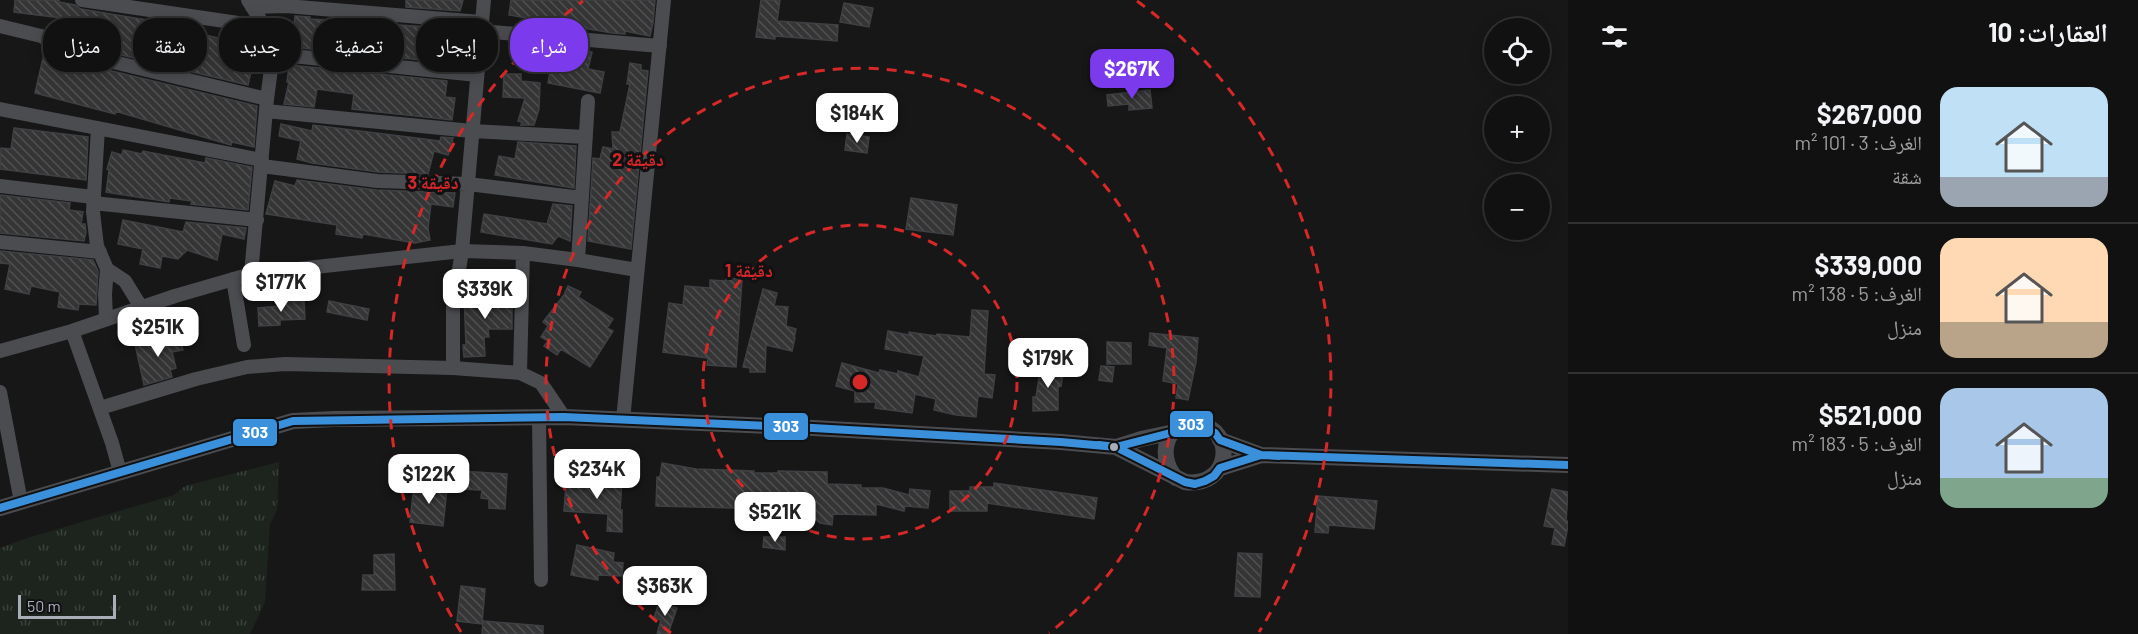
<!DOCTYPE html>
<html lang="ar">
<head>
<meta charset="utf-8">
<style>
	:root { --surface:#111; --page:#1e1f1f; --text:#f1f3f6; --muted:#9c9d9f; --line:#303131; --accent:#7c3aed }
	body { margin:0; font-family:Barlow,"Noto Naskh Arabic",sans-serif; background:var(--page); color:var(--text); direction:rtl; height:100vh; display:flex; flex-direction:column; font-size:22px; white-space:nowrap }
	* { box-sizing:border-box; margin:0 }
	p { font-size:20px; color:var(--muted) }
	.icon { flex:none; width:33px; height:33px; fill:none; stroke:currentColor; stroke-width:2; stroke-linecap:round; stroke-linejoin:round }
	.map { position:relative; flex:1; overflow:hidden; direction:ltr }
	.side { display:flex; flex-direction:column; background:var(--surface); width:570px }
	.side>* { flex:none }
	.banner { position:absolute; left:18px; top:18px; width:570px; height:54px; direction:rtl; display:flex; gap:12px }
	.controls { position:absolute; left:1484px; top:18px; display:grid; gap:12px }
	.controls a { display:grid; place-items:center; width:66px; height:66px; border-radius:50%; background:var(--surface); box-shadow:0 3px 15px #0003,0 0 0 2px var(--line); font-size:30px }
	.scale { position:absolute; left:18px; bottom:15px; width:98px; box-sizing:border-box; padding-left:6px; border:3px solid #a8adb8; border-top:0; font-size:16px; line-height:21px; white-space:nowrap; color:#a8adb8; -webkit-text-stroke:4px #111113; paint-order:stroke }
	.price { position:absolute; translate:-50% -51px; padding:0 14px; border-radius:12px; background:#fff; color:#222; font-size:20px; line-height:39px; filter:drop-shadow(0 2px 3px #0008) }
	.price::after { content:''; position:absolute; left:50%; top:36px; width:18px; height:14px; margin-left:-9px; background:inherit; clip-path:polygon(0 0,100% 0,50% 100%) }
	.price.selected { background:var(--accent); color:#fff }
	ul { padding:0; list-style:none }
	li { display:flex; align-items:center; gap:18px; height:150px; padding:0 30px }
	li+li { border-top:2px solid var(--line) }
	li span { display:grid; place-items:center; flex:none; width:168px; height:120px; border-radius:18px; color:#555 }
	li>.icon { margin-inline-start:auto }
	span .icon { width:72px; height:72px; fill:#fffc; stroke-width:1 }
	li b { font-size:26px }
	h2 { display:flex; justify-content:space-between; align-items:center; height:72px; padding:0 30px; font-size:26px }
	.tag { padding:0 21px; border-radius:24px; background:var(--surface); box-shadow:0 3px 15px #0003,0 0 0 2px var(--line); font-size:21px; line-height:54px }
	.tag.selected { background:var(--accent); color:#fff }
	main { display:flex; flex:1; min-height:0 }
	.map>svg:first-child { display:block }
	.grass { fill:url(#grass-tufts) }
	.building { fill:url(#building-back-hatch); stroke:#3f4043; stroke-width:1.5 }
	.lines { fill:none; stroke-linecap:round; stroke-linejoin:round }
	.minor { stroke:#4b4c50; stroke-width:14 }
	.tertiary { stroke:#4b4c50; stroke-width:16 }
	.bus-1-casing { stroke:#111113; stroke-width:12 }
	.bus-1 { stroke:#3a90db; stroke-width:8 }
	.ring { fill:none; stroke:#d62828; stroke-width:3; stroke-dasharray:10 8 }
	.bus-dot { fill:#a8adb8; stroke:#111113; stroke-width:2 }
	.centre { fill:#d62828; stroke:#111113; stroke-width:3 }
	.ring-label { font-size:18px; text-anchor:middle; font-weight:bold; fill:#d62828; stroke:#111113; stroke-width:6; stroke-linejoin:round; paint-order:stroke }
	.line-badge { stroke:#111113; stroke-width:2 }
	.badge-label { font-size:16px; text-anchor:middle; font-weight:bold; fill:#fff }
</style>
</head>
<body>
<main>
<section class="side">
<h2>العقارات: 10<svg class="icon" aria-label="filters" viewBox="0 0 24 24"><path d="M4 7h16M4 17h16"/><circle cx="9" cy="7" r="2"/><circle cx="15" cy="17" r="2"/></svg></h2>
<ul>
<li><span style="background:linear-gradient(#bfe0f5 75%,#9aa5b1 0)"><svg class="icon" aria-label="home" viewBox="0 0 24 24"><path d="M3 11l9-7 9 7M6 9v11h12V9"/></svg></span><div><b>$267,000</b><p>الغرف: 3 · 101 m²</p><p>شقة</p></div></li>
<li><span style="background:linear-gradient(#ffd9b3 70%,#b9a48a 0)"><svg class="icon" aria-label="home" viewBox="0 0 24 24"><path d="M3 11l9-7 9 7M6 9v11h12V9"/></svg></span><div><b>$339,000</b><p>الغرف: 5 · 138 m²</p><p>منزل</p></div></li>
<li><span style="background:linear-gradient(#a9c7e8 75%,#7fa58c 0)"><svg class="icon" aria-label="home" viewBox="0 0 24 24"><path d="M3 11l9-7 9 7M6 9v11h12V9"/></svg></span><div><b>$521,000</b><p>الغرف: 5 · 183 m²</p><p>منزل</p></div></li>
</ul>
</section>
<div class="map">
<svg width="1568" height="634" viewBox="0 0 1568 634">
	<defs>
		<pattern id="grass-tufts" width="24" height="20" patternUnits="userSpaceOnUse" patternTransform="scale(1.5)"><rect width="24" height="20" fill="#1d241e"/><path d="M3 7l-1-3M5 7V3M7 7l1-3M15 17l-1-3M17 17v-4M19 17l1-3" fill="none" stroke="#3b413d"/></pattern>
		<pattern id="building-back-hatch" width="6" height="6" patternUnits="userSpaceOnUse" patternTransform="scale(1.5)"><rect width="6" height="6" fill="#353536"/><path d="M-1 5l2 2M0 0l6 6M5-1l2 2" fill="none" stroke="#4f5051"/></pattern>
	</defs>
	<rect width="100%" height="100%" fill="#171717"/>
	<!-- grass -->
	<path class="grass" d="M279,462L277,510L270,524L265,602L250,634H0V548L27,538L174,495L185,486Z"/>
	<!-- building -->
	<path class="building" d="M15,0H59V2L75,5L81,9L159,22L157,31L175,37L177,29L205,37L206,35L243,44L263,50L262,70L252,67L248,85L71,43L64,38L70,19L14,12Z
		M406,0H463L460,11L406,7Z
		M511,0H655L653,23L650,36L625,31V34L612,33L509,15Z
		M761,0H780L777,21L838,25L837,41L775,36V39L756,37Z
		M844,3L873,8L869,27L840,22Z
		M295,16L310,17V19L443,28L441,62L292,47Z
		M565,47L592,52L588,69L604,72L600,93L548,83L553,56L563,57Z
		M53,53L66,60L257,106L254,147L232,142L231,145L115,111V114L35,93L44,54L52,56Z
		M630,63L641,65V70L648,71L631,249L588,241L593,158L600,159L603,147L613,149L612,132H620L630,84H627Z
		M289,65L447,81L445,97L455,98L452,120L352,109L354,94L317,89L314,107L284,104L289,82H287Z
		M504,74H521V81L540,83L539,109L534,125H521L522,122L518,121L525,98L503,97Z
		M1150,90L1152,108L1129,110V104L1108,106L1107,95Z
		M281,124L312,131L313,125L440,141L441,137L453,138L448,155L434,151L428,174L378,172L312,163L297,159L301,141L279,136Z
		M14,128L88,137L86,180L0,169L1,148L11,149Z
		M847,134L869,137L867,153L845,150Z
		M518,142L576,146L574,188L495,175L499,156L515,159Z
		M123,150L142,154L143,151L205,163L206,158L252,167L248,210L191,204L192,201L170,198L169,202L106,192L109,170L107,169L112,152L122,155Z
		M297,180L376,190L455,193L453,207L431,204L428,228L430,240L415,243L363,234L362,238L336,234L337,225L266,214L275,181L295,186Z
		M0,195L70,203L69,210L83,212L81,224H85L86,232L84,241L0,233Z
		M911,198L957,205L953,235L906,229Z
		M553,204L572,206L570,241L558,236L552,244L481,232L484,214L547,224Z
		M123,220L183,232L186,222L246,228L244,239L222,234L217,260L187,250L178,259L162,256L160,268L140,264L143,249L118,244Z
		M0,251L93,260L98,271L96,305L79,304L78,310L58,307L60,292L31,286L29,294L5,289L10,264L0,263Z
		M726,278L742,279L736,367L707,365L708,358L663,352L669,303L683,305L685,286L710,288V280L726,281Z
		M568,286L581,292L578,297L613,319L607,328L613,331L590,367L561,349L557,355L544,346L548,341L541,337L548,326L543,322L564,295Z
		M763,289L777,293L774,306L788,307L786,326L796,329L794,338H795L792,351L766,345L765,372H750V368L743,367Z
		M492,294H512V329H488L489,337H484L485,356L464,357L463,345H466L464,295Z
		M304,301L305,319L280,320V325L259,326L258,308L281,306V302Z
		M329,301L369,309L367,320L327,312Z
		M972,310L988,311L984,374L995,375L992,398L978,396L976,417L956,415L934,410L936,399L915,394L912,413L875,408L876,402H855V391L836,386L842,363L879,373L880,370L898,374V371L919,377L924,356L885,349L888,331L909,335V332L936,336L937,334L970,337Z
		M1150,333L1198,338L1196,362L1188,400L1176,398L1178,384L1163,381L1167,348L1149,345Z
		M179,334L183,350L172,352L176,368L170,370L172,377L144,385L135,344Z
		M1107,342L1131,343V364H1107Z
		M1041,365L1064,368L1061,386L1058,385V410L1033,411V397H1036Z
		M1101,366L1114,367L1112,382L1099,380Z
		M662,463L696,469L754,471V473H778V471L827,472V484L861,485V488H883L909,495L910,489L930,491L928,508L905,506L904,511L876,504V515L833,514L832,525L820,523L804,510H790L789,518L774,516L775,509L656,506L657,477H660Z
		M460,471L507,474L505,509L489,508V499L481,498L482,490L459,489Z
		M576,478L622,481L620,510H622V532L607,531L608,514L564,511L566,485L575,486Z
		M994,483L1097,498L1094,519L987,503V511H950V491H970V487H994Z
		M414,485L447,488L443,526L410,522Z
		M1552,489L1568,492L1566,521H1568V526L1564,546L1552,544L1555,528L1544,526Z
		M1318,496L1377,501L1374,529L1329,525L1328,533L1315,532Z
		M764,537H785V550L763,547Z
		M577,545L614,553L613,562L623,563L622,576L598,575V580L571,575Z
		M1238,553L1262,554L1260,597L1235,596Z
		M394,554L395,590H362L363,575H374V555Z
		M461,586L485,589L482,624L457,621Z
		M659,602L677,608L668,634H657L661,620L654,618Z
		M483,621L543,626V634H482Z"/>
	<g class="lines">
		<!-- minor -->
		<path class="minor" d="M82,0L265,27
			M248,0L271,37L273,54L267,99L251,274
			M252,7L286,6L481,22
			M0,26L41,36L68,51L267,99
			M481,31L660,46
			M273,54L477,75
			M0,109L262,160
			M266,111L472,131L586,137
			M98,128L93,212L97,246L107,269L105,294L106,319
			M262,166L377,181L468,184L582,198
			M0,186L93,197
			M93,203L257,220
			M0,242L100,252
			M578,260L588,101
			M107,269L125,281L141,307
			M233,279L244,345
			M72,331L175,296L251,274L462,251L523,253L578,260L637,270
			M0,351L72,331L112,443L120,472
			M453,368V308L462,251L484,0
			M520,373L523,253
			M0,392L21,502
			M100,408L196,379L247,367L285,364L453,368L520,373L541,383L564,417
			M539,417L541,580
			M623,420L664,0"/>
		<!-- tertiary -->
		<path class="tertiary" d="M1220,440L1261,455L1568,465
			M1116,447L1141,439L1174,432
			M1220,468L1261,455
			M0,508L293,421L334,419L564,417L795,427L1061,442L1116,447L1185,482C1231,488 1236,430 1199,424C1166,419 1156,456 1176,478"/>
		<!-- bus-1 casing -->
		<g class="bus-1-casing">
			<path id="bus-1" d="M1099,445L1116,447L1174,432L1190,424H1199L1215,433L1220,440L1261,455L1279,456
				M0,508L293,421L564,417L795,427L1061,442L1116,447L1185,482L1195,484L1205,481L1214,476L1220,468L1261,455L1568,465"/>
		</g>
		<!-- bus-1 -->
		<use href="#bus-1" class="bus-1"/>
	</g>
	<!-- distance rings -->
	<g class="ring">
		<circle cx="860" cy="382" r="157"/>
		<path d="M671 633A314 314 0 1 1 1049 633"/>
		<path d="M461 632A471 471 0 0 1 583 1M1137 1A471 471 0 0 1 1259 632"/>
	</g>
	<!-- markers -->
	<circle class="bus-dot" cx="1114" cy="447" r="5"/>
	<circle cx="860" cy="382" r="9" class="centre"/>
	<g class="ring-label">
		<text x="638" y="166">2 دقيقة</text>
		<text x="433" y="189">3 دقيقة</text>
		<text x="749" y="277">1 دقيقة</text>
	</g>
	<g class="line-badge">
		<rect x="1169" y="410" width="45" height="28" rx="6" fill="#3a90db"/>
		<rect x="763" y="412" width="46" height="29" rx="6" fill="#3a90db"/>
		<rect x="232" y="418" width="46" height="29" rx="6" fill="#3a90db"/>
	</g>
	<g class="badge-label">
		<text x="1191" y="430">303</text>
		<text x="786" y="432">303</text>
		<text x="255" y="438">303</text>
	</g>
</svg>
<div class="controls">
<a><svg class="icon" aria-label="locate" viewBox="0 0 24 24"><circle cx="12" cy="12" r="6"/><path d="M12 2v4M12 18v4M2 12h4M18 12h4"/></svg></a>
<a>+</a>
<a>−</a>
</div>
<div class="scale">50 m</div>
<b class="price selected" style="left:1132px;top:100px">$267K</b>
<b class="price" style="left:857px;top:144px">$184K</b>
<b class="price" style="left:281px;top:313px">$177K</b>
<b class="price" style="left:485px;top:320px">$339K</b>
<b class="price" style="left:158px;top:358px">$251K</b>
<b class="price" style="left:1048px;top:389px">$179K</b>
<b class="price" style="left:597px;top:500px">$234K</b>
<b class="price" style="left:429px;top:505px">$122K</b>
<b class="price" style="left:775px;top:543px">$521K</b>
<b class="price" style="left:665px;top:617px">$363K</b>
<div class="banner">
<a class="tag selected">شراء</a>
<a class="tag">إيجار</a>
<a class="tag">تصفية</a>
<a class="tag">جديد</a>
<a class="tag">شقة</a>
<a class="tag">منزل</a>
</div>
</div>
</main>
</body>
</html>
